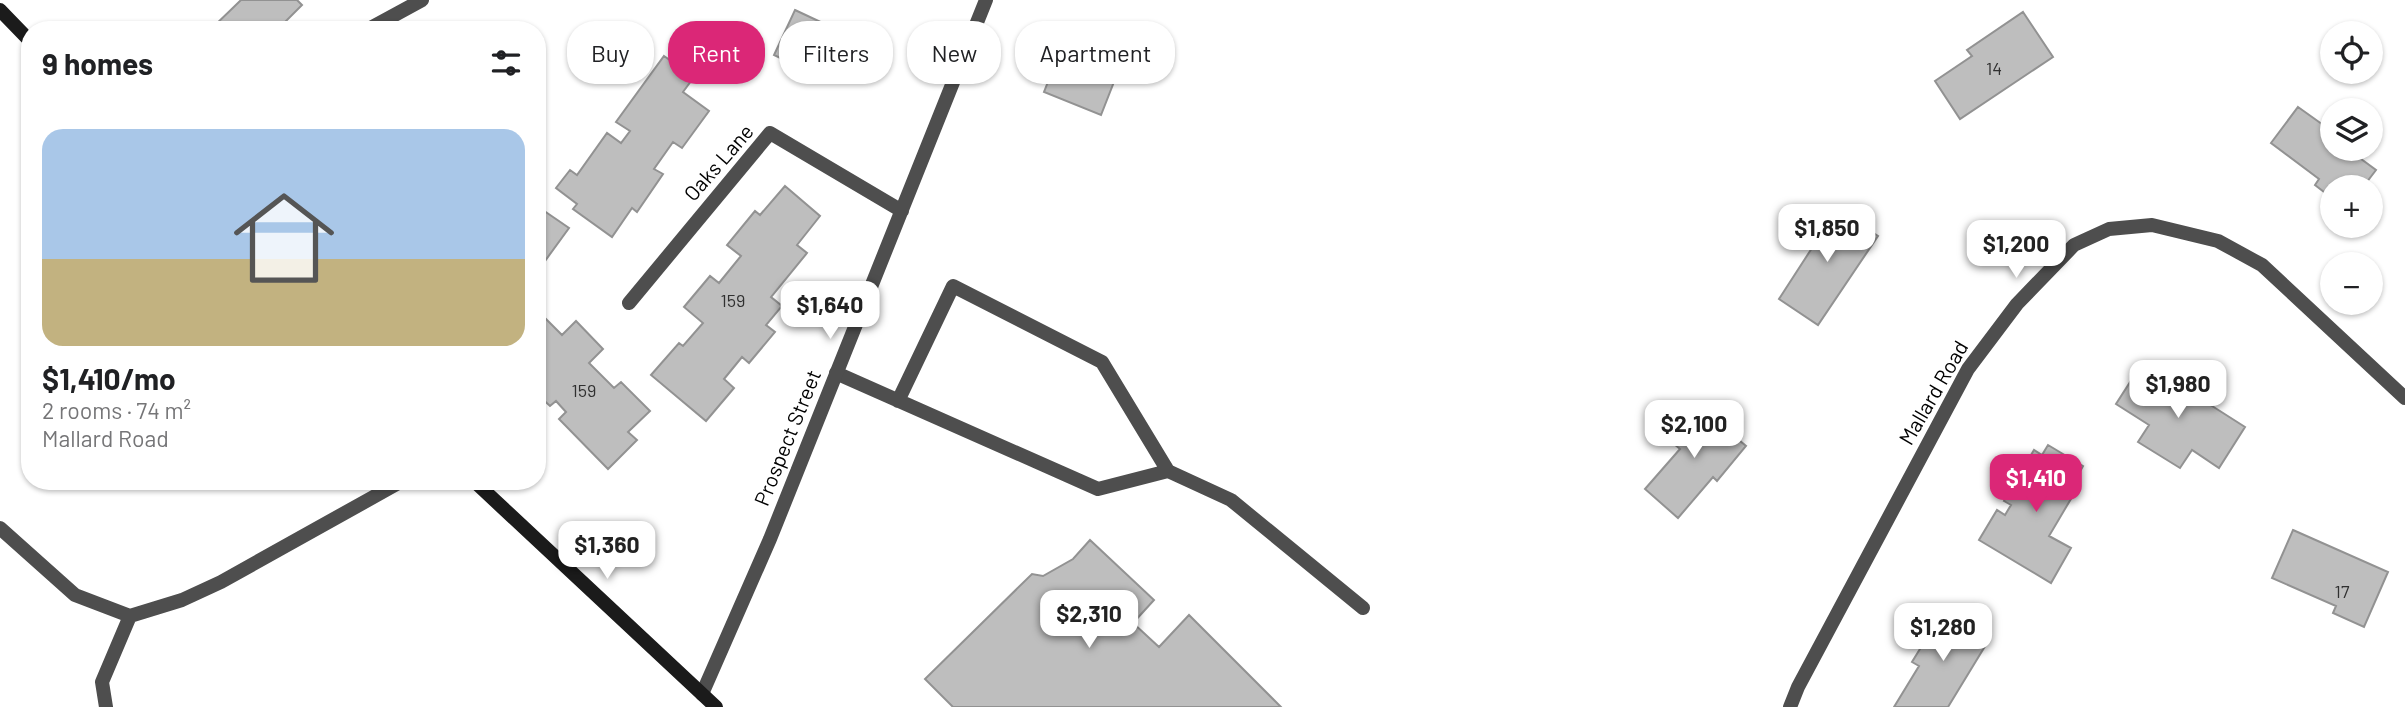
<!DOCTYPE html>
<html lang="en">
<head>
<meta charset="utf-8">
<style>
	:root { --surface:#fff; --page:#f6f6f6; --text:#202124; --muted:#757577; --line:#e0e0e0; --accent:#db2777 }
	body { margin:0; font-family:Barlow,sans-serif; background:var(--page); color:var(--text); height:100vh; display:flex; flex-direction:column; font-size:26px; white-space:nowrap }
	* { box-sizing:border-box; margin:0 }
	p { font-size:23px; color:var(--muted) }
	.icon { flex:none; width:38px; height:38px; fill:none; stroke:currentColor; stroke-width:2; stroke-linecap:round; stroke-linejoin:round }
	.map { position:relative; flex:1; overflow:hidden }
	.details { position:absolute; left:21px; top:21px; width:525px; height:469px; display:flex; flex-direction:column; background:var(--surface); border-radius:28px; box-shadow:0 2px 5px #0004 }
	.details>* { flex:none }
	.hud { position:absolute; left:567px; top:21px; width:665px; height:63px; display:flex; gap:14px }
	.controls { position:absolute; left:2320px; top:21px; display:grid; gap:14px }
	.controls a { display:grid; place-items:center; width:63px; height:63px; border-radius:50%; background:var(--surface); box-shadow:0 2px 5px #0004; font-size:35px }
	.price { position:absolute; translate:-50% -60px; padding:0 16px; border-radius:14px; background:#fff; color:#222; font-size:23px; line-height:46px; filter:drop-shadow(0 2px 4px #0008) }
	.price::after { content:''; position:absolute; left:50%; top:42px; width:21px; height:16px; margin-left:-10px; background:inherit; clip-path:polygon(0 0,100% 0,50% 100%) }
	.price.active { background:var(--accent); color:#fff }
	ul { padding:0; list-style:none }
	li { display:grid; align-content:center; gap:14px; height:371px; padding:0 21px }
	li+li { border-top:2px solid var(--line) }
	li span { display:grid; place-items:center; height:217px; border-radius:21px; color:#555 }
	li>.icon { margin-inline-start:auto }
	span .icon { width:126px; height:126px; fill:#fffc; stroke-width:1 }
	li b { font-size:30px }
	h2 { display:flex; justify-content:space-between; align-items:center; height:84px; padding:0 21px; font-size:30px }
	.tag { padding:0 24px; border-radius:28px; background:var(--surface); box-shadow:0 2px 5px #0004; font-size:24px; line-height:63px }
	.tag.active { background:var(--accent); color:#fff }
	.map>svg:first-child { display:block }
	.building { fill:#bebebe; stroke:#929292; stroke-width:2 }
	.lines { fill:none; stroke-linecap:round; stroke-linejoin:round }
	.lane { stroke:#4e4e4e; stroke-width:14 }
	.street { stroke:#4e4e4e; stroke-width:14 }
	.secondary { stroke:#1b1b1b; stroke-width:14 }
	.labels { text-anchor:middle; stroke-width:5; stroke-linejoin:round; paint-order:stroke }
	.number-label { font-size:18px; fill:#303030 }
	.street-label { font-size:21px; fill:#000; stroke:#fff }
</style>
</head>
<body>
<div class="map">
<svg width="2405" height="707" viewBox="0 0 2405 707">
	<rect width="100%" height="100%" fill="#fff"/>
	<!-- building -->
	<path class="building" d="M241,0H297L302,5L277,30H210Z
		M795,10L842,32L829,60L820,56L812,73L774,55Z
		M2023,12L2053,57L1960,119L1935,81L1972,56L1967,50Z
		M1067,34L1110,52L1105,64L1119,69L1101,115L1044,92Z
		M664,56L694,77L683,92L709,111L682,148L673,142L654,169L663,174L637,212L632,208L612,237L573,209L577,204L556,188L570,170L577,175L607,133L621,143L630,131L616,122Z
		M2298,107L2333,132V149H2356L2353,153L2376,170L2363,187H2333V199L2315,185L2319,179L2271,143Z
		M785,186L820,216L797,245L807,253L771,297L782,306L766,325L775,332L749,363L742,357L724,379L734,388L706,421L651,375L679,343L683,346L703,323L684,307L710,276L719,283L741,256L727,245L755,211L760,215Z
		M537,206L569,228L545,261L537,255Z
		M1819,210L1833,220L1839,210L1878,236L1818,325L1779,299L1812,248L1799,240Z
		M537,310L562,335L576,321L603,349L589,363L614,388L621,382L650,411L628,432L637,440L608,469L559,419L566,412L556,401L550,406L537,394Z
		M2143,362L2245,427L2219,468L2192,450L2180,468L2138,442L2149,425L2116,404Z
		M1696,404L1746,446L1717,481L1713,477L1678,518L1645,489L1680,449L1667,438Z
		M2048,445L2083,466L2073,484L2078,487L2049,536L2071,548L2051,583L1979,540L1997,510L2005,515L2011,505L2004,501L2034,450L2042,455Z
		M2293,530L2388,572L2364,627L2333,613L2336,606L2272,578Z
		M1090,540L1154,600L1133,623L1159,647L1189,615L1281,707H953L925,679L1032,574L1043,576L1073,559Z
		M1944,610L1990,638L1948,707H1894L1919,666L1912,662Z"/>
	<g class="lines">
		<!-- lane -->
		<path class="lane" d="M836,373L1098,489L1168,471L1231,500L1363,608
			M898,401L953,286L1102,362L1168,471
			M0,528L75,595L130,616L182,600L221,582L402,481
			M106,707L102,682L130,616"/>
		<!-- street -->
		<path class="street" d="M367,30L422,0
			M629,303L770,133L902,211
			M702,694L770,539L986,0
			M1790,707L1798,687L1968,369L2017,304L2074,245L2109,229L2152,225L2218,241L2262,265L2405,398"/>
		<!-- secondary -->
		<path class="secondary" d="M0,10L30,41
			M474,481L716,707"/>
	</g>
	<g class="labels">
		<!-- number labels -->
		<g class="number-label">
			<text x="1994" y="75">14</text>
			<text x="733" y="307">159</text>
			<text x="584" y="397">159</text>
			<text x="2342" y="598">17</text>
		</g>
		<!-- street labels -->
		<g class="street-label">
			<text transform="translate(719 163) rotate(-49)" y="7">Oaks Lane</text>
			<text transform="translate(1934 393) rotate(-60)" y="7">Mallard Road</text>
			<text transform="translate(788 438) rotate(-68)" y="7">Prospect Street</text>
		</g>
	</g>
</svg>
<div class="controls">
<a><svg class="icon" aria-label="locate" viewBox="0 0 24 24"><circle cx="12" cy="12" r="6"/><path d="M12 2v4M12 18v4M2 12h4M18 12h4"/></svg></a>
<a><svg class="icon" aria-label="layers" viewBox="0 0 24 24"><path d="M12 4l9 5-9 5-9-5zM3 14l9 5 9-5"/></svg></a>
<a>+</a>
<a>−</a>
</div>
<b class="price" style="left:1827px;top:264px">$1,850</b>
<b class="price" style="left:2016px;top:280px">$1,200</b>
<b class="price" style="left:830px;top:341px">$1,640</b>
<b class="price" style="left:2178px;top:420px">$1,980</b>
<b class="price" style="left:1694px;top:460px">$2,100</b>
<b class="price active" style="left:2036px;top:514px">$1,410</b>
<b class="price" style="left:607px;top:581px">$1,360</b>
<b class="price" style="left:1089px;top:650px">$2,310</b>
<b class="price" style="left:1943px;top:663px">$1,280</b>
<div class="hud">
<a class="tag">Buy</a>
<a class="tag active">Rent</a>
<a class="tag">Filters</a>
<a class="tag">New</a>
<a class="tag">Apartment</a>
</div>
<section class="details">
<h2>9 homes<svg class="icon" aria-label="filters" viewBox="0 0 24 24"><path d="M4 7h16M4 17h16"/><circle cx="9" cy="7" r="2"/><circle cx="15" cy="17" r="2"/></svg></h2>
<ul>
<li><span style="background:linear-gradient(#a9c7e8 60%,#c2b280 0)"><svg class="icon" aria-label="home" viewBox="0 0 24 24"><path d="M3 11l9-7 9 7M6 9v11h12V9"/></svg></span><div><b>$1,410/mo</b><p>2 rooms · 74 m²</p><p>Mallard Road</p></div></li>
</ul>
</section>
</div>
</body>
</html>
